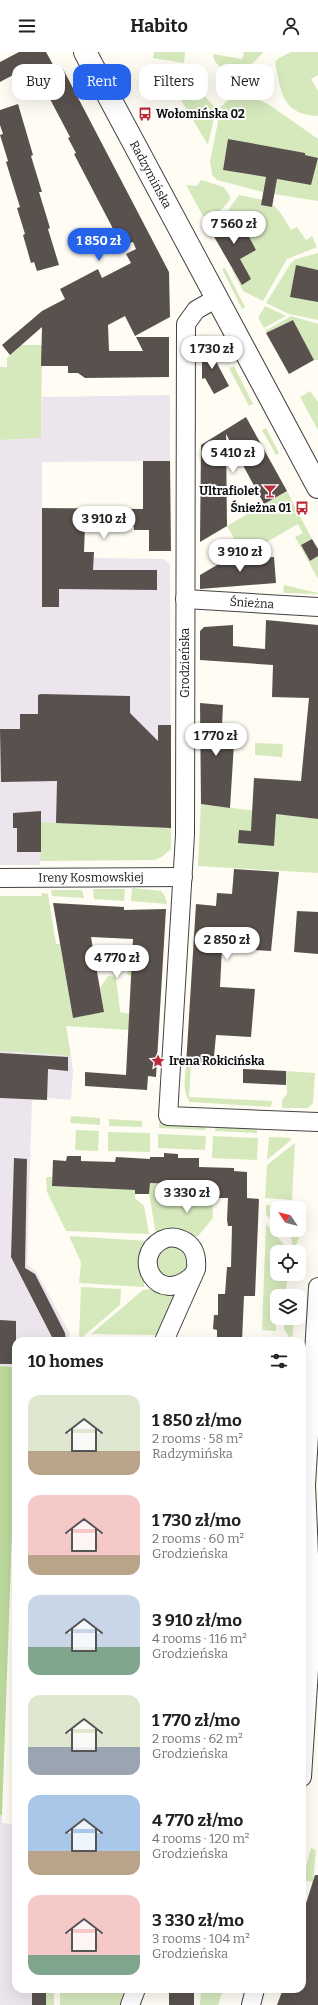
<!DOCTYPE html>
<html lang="en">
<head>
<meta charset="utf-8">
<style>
	:root { --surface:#fff; --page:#f6f6f6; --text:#202124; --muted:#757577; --accent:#2563eb }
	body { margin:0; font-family:Bitter,serif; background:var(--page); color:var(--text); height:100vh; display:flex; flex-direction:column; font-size:15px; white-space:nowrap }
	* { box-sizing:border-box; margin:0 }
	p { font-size:13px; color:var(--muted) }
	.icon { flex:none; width:22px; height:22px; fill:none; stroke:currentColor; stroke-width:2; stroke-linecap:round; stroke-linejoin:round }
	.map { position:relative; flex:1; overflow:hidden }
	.panel { position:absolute; left:12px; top:1285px; width:294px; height:656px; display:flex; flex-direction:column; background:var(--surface); border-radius:12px; box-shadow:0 4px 16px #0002 }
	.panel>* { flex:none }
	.banner { position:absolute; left:12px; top:12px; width:294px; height:36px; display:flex; gap:8px }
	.needle { width:26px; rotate:305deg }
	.buttons { position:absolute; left:270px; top:1149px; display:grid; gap:8px }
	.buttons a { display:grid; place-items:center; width:36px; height:36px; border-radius:8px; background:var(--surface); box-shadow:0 4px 16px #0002; font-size:20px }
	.price { position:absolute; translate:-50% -34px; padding:0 9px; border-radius:14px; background:#fff; color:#222; font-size:13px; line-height:26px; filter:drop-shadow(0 1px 2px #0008) }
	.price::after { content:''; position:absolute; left:50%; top:24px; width:12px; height:9px; margin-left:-6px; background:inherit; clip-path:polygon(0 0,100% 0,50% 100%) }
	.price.selected { background:var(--accent); color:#fff }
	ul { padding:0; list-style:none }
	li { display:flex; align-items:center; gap:12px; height:100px; padding:0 16px }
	li span { display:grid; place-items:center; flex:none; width:112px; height:80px; border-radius:12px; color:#555 }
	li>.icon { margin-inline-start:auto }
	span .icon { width:48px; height:48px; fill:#fffc; stroke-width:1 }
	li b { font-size:17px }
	h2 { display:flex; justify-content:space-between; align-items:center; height:48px; padding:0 16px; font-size:17px }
	.tag { padding:0 14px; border-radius:12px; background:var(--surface); box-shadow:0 4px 16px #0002; font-size:14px; line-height:36px }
	.tag.selected { background:var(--accent); color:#fff }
	header { display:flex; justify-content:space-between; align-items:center; height:52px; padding:0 16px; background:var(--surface); font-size:18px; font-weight:700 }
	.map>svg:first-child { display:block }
	.industrial { fill:#ede5ee }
	.green { fill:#d6e9bd }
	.forest { fill:#bcd99d }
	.building { fill:#59514d }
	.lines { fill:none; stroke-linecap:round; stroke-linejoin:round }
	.minor-casing { stroke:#434343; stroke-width:20 }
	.tertiary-casing { stroke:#434343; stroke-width:24 }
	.minor { stroke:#fff; stroke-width:18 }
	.tertiary { stroke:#fff; stroke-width:22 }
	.labels { text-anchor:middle; stroke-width:4; stroke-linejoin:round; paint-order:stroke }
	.poi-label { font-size:12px; font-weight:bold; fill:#101010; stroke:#fff; text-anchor:start }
	.street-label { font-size:12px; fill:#101010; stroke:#fff }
</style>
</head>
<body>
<header><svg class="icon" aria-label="menu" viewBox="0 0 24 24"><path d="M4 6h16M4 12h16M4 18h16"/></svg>Habito<svg class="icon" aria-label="person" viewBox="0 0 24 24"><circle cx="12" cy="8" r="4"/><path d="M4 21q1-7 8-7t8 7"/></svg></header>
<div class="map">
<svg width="318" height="1953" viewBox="0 0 318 1953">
	<rect width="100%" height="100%" fill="#fffcf4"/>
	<!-- industrial -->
	<path class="industrial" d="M170,343V409L42,410V505L163,507L170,512L171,776L41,770L40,813H0V388L41,386L42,345Z
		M0,999L71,1004L73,1019L71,1048L48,1046L47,1048H32L27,1213L36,1219L70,1282L69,1289H16V1315L0,1314Z
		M0,1764H2V1771L16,1772V1937H46V1953H0Z"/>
	<!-- green -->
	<path class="green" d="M154,0H185L184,11L153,6Z
		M244,0H263C255,12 243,18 228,20C221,16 213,11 213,2L242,7Z
		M291,0H318V23L311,27L318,39V64C282,63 281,40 275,10L279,6Z
		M163,18L181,20L216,56L208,93Z
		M241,43L258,47L271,54L318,87V149L274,142V127L311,133L318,106L228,87L223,117L266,125L263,140L217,128L212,123L210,109L221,55L230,46Z
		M201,128L224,135L231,146C223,157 217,164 203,164L186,133L197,134Z
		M239,143C273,150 273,147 291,178L297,175L306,188L312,184L317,195L287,207L263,249L243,239L232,218L240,207L256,198L242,171L246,168L241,159L225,168L224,164Z
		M318,201V218L296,214L290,244L318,250V268L289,262L266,251L291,211L296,207Z
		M225,216L245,255L242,257L222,217Z
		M265,254L286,264L264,276L258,266Z
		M291,264L318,272V308H314L293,268L267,281L265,279Z
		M21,293H42L41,386L0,388V315H7V306Z
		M234,314L253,352L249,354L229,316Z
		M310,339L318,350V378L300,345Z
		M266,376L279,401L276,403L262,378Z
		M287,439L312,487L301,493L310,509L318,504V527L295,485L303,481L298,472L265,491L262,487L241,499L227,474Z
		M284,533L318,541V542L283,541Z
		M255,691L283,692L282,705L255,703Z
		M201,752L318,767V821L198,814Z
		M41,770L171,776V797L163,804L155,808L40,809Z
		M132,836L161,839L165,844L167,852L131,849Z
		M93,837H125L124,849L94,847Z
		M51,838H82L84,846L52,844Z
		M42,841L48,842L56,892H60L73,966L104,960L100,936L108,924L116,925L120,960L130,962L129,978L66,974L71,1004L0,999V844H42Z
		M132,899L131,924L128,923L124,901Z
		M186,1013H191L189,1045L272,1049L271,1055L190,1050C182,1039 185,1026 186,1013Z
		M286,1019L315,1021L313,1051L308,1056H282V1048L287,1042Z
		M71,1064L100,1066V1073L70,1071Z
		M109,1067L142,1069V1075L109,1074Z
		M159,1070L206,1072V1078L159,1076Z
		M216,1072L257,1074V1081L215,1079Z
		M76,1078L99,1079L98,1099L75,1098Z
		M108,1080L150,1081V1100L108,1099Z
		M158,1082L206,1084L205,1098L158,1096Z
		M213,1084L258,1086L257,1108L212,1106Z
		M269,1085L291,1086V1088L267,1108Z
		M295,1091L292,1148L265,1146L267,1113Z
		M46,1125H52V1134L135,1138V1146L144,1154L149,1182L66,1179L47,1140Z
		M150,1131L197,1133V1141L212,1142L213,1166L198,1184L156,1182L149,1142Z
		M266,1153L291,1155L277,1156V1175L266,1162Z
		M299,1171C302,1181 298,1190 293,1198L290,1178H299Z
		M266,1172L288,1197V1200H277V1222H287L286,1244H277L276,1279L262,1278Z
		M69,1184L147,1189L144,1235L79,1231L81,1210Z
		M161,1194H181L190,1207L186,1222L161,1226L154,1202Z
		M81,1235L121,1237L120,1253L79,1288Z
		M157,1236L176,1245L159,1283L91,1282L143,1238Z
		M286,1266H294L292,1289H291L284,1276Z
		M311,1796L316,1798L313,1830L307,1829L303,1826Z
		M46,1937H54V1953H46Z
		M201,1937H223L218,1953H200Z
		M60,1938L127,1940L122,1953H60Z"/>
	<!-- forest -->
	<path class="forest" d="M0,1314L16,1315V1368L2,1764L0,1763Z"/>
	<!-- building -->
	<path class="building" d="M19,0H46L57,20L63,17L169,220L170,265L135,284L125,264L108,273L109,299H143L136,285H169V325L85,326L78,321H68V314H41L42,275L10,303L2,293L42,259L65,247L60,237L98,217L102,226L131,211L126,202L136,197L133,190L122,194L74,102L76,101L68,86L70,85L32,13L0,30V10Z
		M18,52L33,103L31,104L42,140H39L50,176L48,177L59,213L37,219L34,210L31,211L23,183L25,182L17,156L20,155L6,110L8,109L0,83L3,82L0,73V58Z
		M228,87L305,101V103L318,106L311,133L277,127L272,155L261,153L266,125L223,118Z
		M237,162L256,198L240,207L251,227L242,233L209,176Z
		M296,213L318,218V250L290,245Z
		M293,268L314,308L289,322L266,281Z
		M202,283L229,334L214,342L205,326L202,327Z
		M246,365L287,439L264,452L226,382L227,474L200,490L201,393Z
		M143,409H170L171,499H149V478H134V475L85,473L84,500H94L93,518H157V538L59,537V555H42V456L143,457Z
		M312,487L318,497V504L310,509L301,493Z
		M274,505L276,531L200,537V523L229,506L230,508Z
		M266,568L318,573V767L276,762L274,794L238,791L239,778L251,779L254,726L301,729L309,646L272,645L273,613L200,608V579L204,575L233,573V594L265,597Z
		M41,642L130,644V661L158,689V673H171V776L56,771L57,729L1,730L0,677H20V662H38V643Z
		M200,651L223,653L222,674L235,675L230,756L201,752Z
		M41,759V800H17V776H13V761Z
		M234,817L279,820L271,899L222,896L220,935L255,937L251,985L216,983L213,1015L186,1013L196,852L216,854L217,841L232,842Z
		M53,851L124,855V858L166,857L156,1025L148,1024L147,1038L85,1034V1020L126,1023L133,887L91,885L104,960L73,966Z
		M297,859L318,860V902L294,900Z
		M0,1001L68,1005V1019L48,1017L47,1048L0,1046Z
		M243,1017L286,1019V1033L243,1031Z
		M164,1101L178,1102V1106H199V1115L234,1116V1119L247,1120V1146L259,1147L255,1244H244L242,1289H217V1278L213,1277L214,1263H218V1242H225L227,1215H231L232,1174H228L227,1168L228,1146H218V1142L197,1141V1133L150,1131L149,1142H135V1138L52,1134L53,1108L66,1109L67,1104H81V1109L115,1110L116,1105L150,1107V1105H164Z
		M14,1106L27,1107L25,1216L35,1222L65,1281L66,1289H54L11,1205Z
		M0,1268L16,1269V1312H0Z
		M315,1823H318V1953H277L283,1937H302V1864Z
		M32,1937H46V1953H32Z
		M169,1937H194V1953H169Z"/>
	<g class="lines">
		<!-- minor casing -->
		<g class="minor-casing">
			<g id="minor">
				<path d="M217,246L196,258L186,272L185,783L168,1064L318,1070"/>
				<path id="s1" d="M185,547L318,555"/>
				<path id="s2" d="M0,826L183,825"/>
				<path d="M164,1289L196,1217C197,1206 195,1196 186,1190C178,1185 170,1184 162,1188C130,1205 157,1255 192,1224"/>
				<path d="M302,1725L312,1572L306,1433L318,1235"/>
				<path d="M130,1953L136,1937"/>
				<path d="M251,1953L255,1937"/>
			</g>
		</g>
		<!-- tertiary casing -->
		<g class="tertiary-casing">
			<g id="tertiary">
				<path id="s3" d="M85,0L318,435"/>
			</g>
		</g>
		<!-- minor -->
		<use href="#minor" class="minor"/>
		<!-- tertiary -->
		<use href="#tertiary" class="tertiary"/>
	</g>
	<!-- icons -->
	<defs>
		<g id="bus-bare" transform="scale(1.08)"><path d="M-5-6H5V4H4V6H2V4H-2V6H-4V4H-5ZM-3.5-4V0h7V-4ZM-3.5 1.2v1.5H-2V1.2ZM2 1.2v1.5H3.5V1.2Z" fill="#bd2b3a" stroke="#fff" stroke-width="2.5" paint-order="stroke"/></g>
		<g id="bar-bare" transform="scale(1.08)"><path d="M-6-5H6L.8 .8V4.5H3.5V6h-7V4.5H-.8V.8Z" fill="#bd2b3a" stroke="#fff" stroke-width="2.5" paint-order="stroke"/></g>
		<g id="sight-bare" transform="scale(1.08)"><path d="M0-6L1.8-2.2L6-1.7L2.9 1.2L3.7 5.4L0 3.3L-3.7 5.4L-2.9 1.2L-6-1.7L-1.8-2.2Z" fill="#bd2b3a" stroke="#fff" stroke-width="2.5" paint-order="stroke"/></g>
	</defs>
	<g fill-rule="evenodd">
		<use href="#bus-bare" x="145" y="62"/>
		<use href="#bar-bare" x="270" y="439"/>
		<use href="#bus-bare" x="302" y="456"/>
		<use href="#sight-bare" x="158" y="1009"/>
	</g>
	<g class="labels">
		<!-- poi labels -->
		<g class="poi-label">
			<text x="156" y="66">Wołomińska 02</text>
			<text x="259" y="443" text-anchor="end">Ultrafiolet</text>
			<text x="291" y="460" text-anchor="end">Śnieżna 01</text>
			<text x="169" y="1013">Irena Rokicińska</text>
		</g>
		<!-- street labels -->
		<g class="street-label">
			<text dy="4" stroke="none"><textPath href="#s3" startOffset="139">Radzymińska</textPath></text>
			<text dy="4" stroke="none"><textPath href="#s1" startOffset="67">Śnieżna</textPath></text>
			<text transform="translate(185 611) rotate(-90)" y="4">Grodzieńska</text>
			<text dy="4" stroke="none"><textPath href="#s2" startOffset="91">Ireny Kosmowskiej</textPath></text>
		</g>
	</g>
</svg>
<div class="buttons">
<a><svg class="needle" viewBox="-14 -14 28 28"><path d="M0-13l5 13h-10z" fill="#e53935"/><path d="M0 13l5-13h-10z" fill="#757577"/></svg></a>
<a><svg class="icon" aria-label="locate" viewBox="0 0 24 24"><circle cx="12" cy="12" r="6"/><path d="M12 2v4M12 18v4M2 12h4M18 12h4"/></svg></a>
<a><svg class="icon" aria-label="layers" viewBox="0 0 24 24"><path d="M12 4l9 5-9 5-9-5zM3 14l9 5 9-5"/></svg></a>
</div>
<b class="price" style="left:234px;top:193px">7 560 zł</b>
<b class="price selected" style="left:99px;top:210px">1 850 zł</b>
<b class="price" style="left:212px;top:318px">1 730 zł</b>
<b class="price" style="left:233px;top:422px">5 410 zł</b>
<b class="price" style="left:104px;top:488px">3 910 zł</b>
<b class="price" style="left:240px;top:521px">3 910 zł</b>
<b class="price" style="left:216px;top:705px">1 770 zł</b>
<b class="price" style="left:227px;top:909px">2 850 zł</b>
<b class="price" style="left:117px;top:927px">4 770 zł</b>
<b class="price" style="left:187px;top:1162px">3 330 zł</b>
<div class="banner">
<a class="tag">Buy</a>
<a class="tag selected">Rent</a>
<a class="tag">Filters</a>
<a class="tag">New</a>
</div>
<section class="panel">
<h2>10 homes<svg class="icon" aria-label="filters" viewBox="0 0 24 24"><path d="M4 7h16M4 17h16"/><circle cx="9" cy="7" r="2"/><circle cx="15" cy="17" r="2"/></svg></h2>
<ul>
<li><span style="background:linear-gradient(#dfe7d0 70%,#b9a48a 0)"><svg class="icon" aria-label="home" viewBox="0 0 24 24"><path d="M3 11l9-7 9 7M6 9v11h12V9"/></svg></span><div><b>1 850 zł/mo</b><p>2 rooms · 58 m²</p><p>Radzymińska</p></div></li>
<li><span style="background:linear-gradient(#f6c9c9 75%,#b9a48a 0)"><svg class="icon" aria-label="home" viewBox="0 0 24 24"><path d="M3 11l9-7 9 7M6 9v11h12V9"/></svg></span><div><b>1 730 zł/mo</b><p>2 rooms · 60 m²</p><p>Grodzieńska</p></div></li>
<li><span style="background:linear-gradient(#c9d6e8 65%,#7fa58c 0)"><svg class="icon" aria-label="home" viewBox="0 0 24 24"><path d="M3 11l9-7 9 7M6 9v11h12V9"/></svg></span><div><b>3 910 zł/mo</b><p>4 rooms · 116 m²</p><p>Grodzieńska</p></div></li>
<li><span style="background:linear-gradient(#dfe7d0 65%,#9aa5b1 0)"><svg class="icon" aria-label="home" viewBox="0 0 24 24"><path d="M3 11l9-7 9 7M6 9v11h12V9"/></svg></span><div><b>1 770 zł/mo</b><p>2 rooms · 62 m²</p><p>Grodzieńska</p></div></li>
<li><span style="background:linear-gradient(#a9c7e8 70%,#b9a48a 0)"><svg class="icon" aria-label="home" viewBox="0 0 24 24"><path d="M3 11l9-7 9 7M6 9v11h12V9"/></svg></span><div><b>4 770 zł/mo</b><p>4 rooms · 120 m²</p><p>Grodzieńska</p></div></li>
<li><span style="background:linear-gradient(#f6c9c9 75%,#7fa58c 0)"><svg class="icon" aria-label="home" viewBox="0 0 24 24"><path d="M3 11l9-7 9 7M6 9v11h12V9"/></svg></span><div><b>3 330 zł/mo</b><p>3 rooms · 104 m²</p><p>Grodzieńska</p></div></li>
</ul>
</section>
</div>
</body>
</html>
